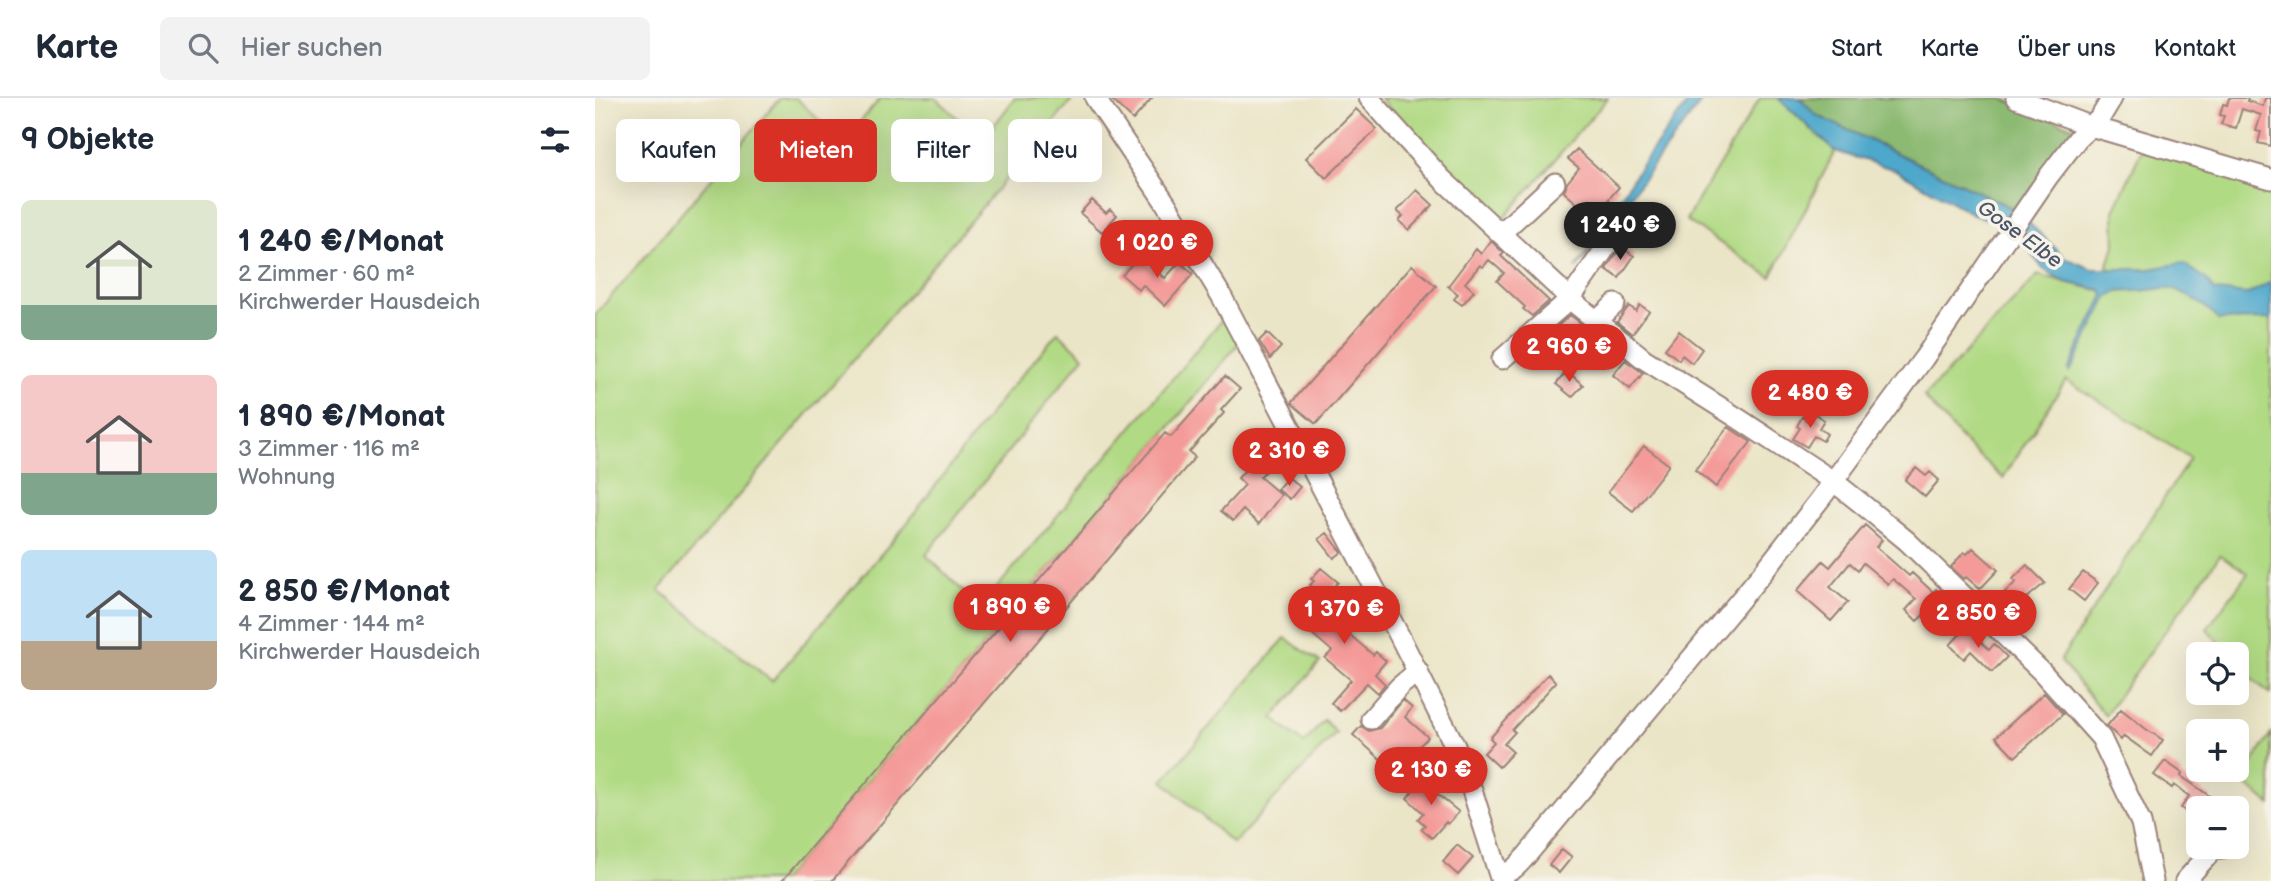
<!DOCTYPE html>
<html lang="de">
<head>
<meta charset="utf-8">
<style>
	:root { --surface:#fff; --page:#f2f2f3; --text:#1f2937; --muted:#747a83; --line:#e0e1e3; --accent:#d93025 }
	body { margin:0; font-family:"Balsamiq Sans",sans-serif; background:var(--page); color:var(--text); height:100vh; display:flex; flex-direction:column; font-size:26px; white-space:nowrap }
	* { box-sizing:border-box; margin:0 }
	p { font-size:23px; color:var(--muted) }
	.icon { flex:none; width:38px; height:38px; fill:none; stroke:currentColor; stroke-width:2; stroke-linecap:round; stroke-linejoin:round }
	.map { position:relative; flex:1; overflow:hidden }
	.drawer { display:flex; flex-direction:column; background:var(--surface); width:595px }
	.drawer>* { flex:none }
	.top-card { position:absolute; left:21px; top:21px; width:665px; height:63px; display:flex; gap:14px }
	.buttons { position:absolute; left:1591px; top:544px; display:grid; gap:14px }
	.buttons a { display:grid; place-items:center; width:63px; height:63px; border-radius:10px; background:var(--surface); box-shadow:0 7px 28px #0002; font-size:35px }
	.price { position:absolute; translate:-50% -60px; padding:0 16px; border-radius:24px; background:var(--accent); color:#fff; font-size:23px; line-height:46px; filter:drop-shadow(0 2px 4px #0008) }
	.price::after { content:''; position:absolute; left:50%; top:42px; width:21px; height:16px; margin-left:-10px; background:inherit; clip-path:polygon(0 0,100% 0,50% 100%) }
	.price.on { background:#222; color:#fff }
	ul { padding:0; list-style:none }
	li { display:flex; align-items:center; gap:21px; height:175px; padding:0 21px }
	li span { display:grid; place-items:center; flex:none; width:196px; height:140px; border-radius:10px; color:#555 }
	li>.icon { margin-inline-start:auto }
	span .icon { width:84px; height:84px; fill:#fffc; stroke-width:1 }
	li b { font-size:30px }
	h2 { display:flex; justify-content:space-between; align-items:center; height:84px; padding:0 21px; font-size:30px }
	.tag { padding:0 24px; border-radius:10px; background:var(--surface); box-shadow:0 7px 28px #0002; font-size:24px; line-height:63px }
	.tag.on { background:var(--accent); color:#fff }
	header { display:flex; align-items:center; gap:42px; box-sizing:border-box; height:98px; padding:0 35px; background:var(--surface); border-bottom:2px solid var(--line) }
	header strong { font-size:33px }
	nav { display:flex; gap:38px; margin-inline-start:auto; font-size:24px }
	.search { width:490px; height:63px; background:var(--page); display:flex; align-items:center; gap:18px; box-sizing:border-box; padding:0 24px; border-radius:10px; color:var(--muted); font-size:26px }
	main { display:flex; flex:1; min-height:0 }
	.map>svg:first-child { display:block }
	.green { fill:#b1da84; stroke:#7e7c58; stroke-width:2 }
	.forest { fill:#8cba72; stroke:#6b6c4e; stroke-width:2 }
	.water { fill:#4ea8cc; stroke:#4c647c; stroke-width:2 }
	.building { fill:#f49b9a }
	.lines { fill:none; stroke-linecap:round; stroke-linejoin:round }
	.minor-casing { stroke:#9a8279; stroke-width:23 }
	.minor { stroke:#fff; stroke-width:19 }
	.labels { text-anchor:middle; stroke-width:7; stroke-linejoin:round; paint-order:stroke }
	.water-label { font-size:21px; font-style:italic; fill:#4c566b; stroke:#f7f3e8 }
</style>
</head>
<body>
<header>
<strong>Karte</strong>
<div class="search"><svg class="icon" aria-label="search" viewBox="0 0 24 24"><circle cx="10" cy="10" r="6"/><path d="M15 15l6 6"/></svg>Hier suchen</div>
<nav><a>Start</a><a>Karte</a><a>Über uns</a><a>Kontakt</a></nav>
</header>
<main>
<section class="drawer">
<h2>9 Objekte<svg class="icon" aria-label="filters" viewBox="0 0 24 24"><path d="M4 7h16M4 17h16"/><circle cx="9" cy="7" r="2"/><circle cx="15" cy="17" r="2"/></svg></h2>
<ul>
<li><span style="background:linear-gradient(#dfe7d0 75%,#7fa58c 0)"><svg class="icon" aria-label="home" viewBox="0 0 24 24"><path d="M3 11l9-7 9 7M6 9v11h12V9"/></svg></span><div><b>1 240 €/Monat</b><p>2 Zimmer · 60 m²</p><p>Kirchwerder Hausdeich</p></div></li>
<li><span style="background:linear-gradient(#f6c9c9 70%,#7fa58c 0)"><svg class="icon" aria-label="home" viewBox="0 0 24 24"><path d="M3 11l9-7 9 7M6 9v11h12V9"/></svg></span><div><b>1 890 €/Monat</b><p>3 Zimmer · 116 m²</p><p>Wohnung</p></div></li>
<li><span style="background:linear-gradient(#bfe0f5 65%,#b9a48a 0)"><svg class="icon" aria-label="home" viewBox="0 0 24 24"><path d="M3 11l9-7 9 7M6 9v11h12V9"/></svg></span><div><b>2 850 €/Monat</b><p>4 Zimmer · 144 m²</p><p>Kirchwerder Hausdeich</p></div></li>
</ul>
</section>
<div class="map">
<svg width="1676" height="783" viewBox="0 0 1676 783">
	<rect width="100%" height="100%" fill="#f7f3e8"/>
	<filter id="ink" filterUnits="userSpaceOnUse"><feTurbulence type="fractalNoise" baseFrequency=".0143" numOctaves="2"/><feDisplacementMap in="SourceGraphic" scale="14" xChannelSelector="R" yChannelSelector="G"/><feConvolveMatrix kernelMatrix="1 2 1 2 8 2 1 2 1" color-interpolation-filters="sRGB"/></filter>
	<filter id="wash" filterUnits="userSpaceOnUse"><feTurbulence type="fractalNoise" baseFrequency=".00686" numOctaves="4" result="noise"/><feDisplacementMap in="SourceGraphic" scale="28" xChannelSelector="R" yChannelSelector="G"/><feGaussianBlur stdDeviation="1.57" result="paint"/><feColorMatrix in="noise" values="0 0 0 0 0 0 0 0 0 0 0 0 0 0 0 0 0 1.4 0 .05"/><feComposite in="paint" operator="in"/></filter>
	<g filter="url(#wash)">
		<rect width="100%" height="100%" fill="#ebe5c7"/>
		<!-- green -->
		<path class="green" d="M185,0H201L247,44L286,0H341L387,43L420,0H479L64,492L177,583L306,433L408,299L463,234L489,258L331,457L385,510L630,218L644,245L570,335L187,783H0V217Z
			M785,0H1013L904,126L853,77Z
			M1165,0H1183L1240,53L1176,179L1091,122Z
			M1547,51L1676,89V596L1658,582L1642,564V556H1635L1612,531L1653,475L1625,457L1510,617L1465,563L1595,360L1471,282L1408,380L1372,347L1329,299L1443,177L1503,192L1520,148L1519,113Z
			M690,540L725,564L678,620L709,646L729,622L741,635L638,746L568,683Z
			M1676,636V707L1646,683Z"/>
		<!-- forest -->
		<path class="forest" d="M1205,0H1406L1481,30L1421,112L1221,17Z"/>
		<!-- water -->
		<path class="water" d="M1096,0H1109L981,171L1041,75Z
			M1183,0H1205L1221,17L1421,112L1470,160L1498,171H1555L1588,165L1611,181L1619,193L1653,196L1676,184V221L1623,222C1619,214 1611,210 1603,204C1574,185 1573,191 1541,193C1531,194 1523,192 1514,198L1475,274L1473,272L1509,197L1506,192L1470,184L1448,171L1427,142L1410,127L1378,116L1301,72L1240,53Z"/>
		<g id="blocks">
			<!-- building -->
			<path class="building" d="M515,0H557L538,22Z
				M1634,0H1653L1652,3L1668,8L1670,0H1676V48L1663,45L1666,34L1661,33L1666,17L1647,11L1641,30L1626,26L1629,18L1625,17L1628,6L1632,7Z
				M761,11L782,31L731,80L711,60Z
				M982,51L1024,89L1013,102L1017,106L1009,114L994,101L986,109L969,94L972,85L984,70L973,61Z
				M822,92L838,107L814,132L804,123L808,118L802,113Z
				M497,102L511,115L515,111L522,117L507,134L485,115Z
				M896,143L909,155L906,158L954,203L937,218L928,211L930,209L902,183L909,175L894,162L888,169L885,167L870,185L879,193L867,207L859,201L863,196L853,188L881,151L886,156Z
				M1026,149L1039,158L1024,180L1011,171Z
				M544,158L570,180L585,164L598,176L570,208L548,187L544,192L527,177Z
				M817,167L841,188L721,326L696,305Z
				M1045,207L1054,213L1037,236L1022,224L1034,208L1041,213Z
				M975,217L987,226L974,242L966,238L955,251L946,243Z
				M1084,233L1107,251L1097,265L1087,257L1084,262L1070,251Z
				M672,235L686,249L675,261L664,243Z
				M1030,262L1048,275L1035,291L1018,277Z
				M972,273L988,287L977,299L961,286Z
				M630,278L645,291L626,312L629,315L594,354L600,359L237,783H187L570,335L576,339Z
				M1217,314L1229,322L1224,330L1232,336L1228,343L1219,338L1212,349L1198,341L1205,330L1202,328L1207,319L1211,322Z
				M1133,329L1156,344L1121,389L1100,372Z
				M1049,348L1074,367L1038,413L1013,394Z
				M671,349L683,359L665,379L686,397L664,426L648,412L638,423L626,413L650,387L643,380Z
				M1321,370L1331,378L1335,374L1344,382L1330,399L1310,382Z
				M693,379L705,389L695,401L682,391Z
				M1270,427L1287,442L1281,449L1314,478L1317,475L1338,494L1341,491L1356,506L1345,517L1337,509L1322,523L1311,512L1321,501L1298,481L1293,486L1268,465L1263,472L1255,465L1235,489L1253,504L1236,523L1202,493L1228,463L1235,469Z
				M732,435L747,454L739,460L724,441Z
				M1378,450L1403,472L1385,491L1371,479L1369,481L1356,469L1369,454L1372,456Z
				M1432,467L1450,485L1421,509L1408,496L1421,484L1418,481Z
				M726,470L743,484L732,496L741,504L737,509L748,517L741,525L778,557L781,554L791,563L780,576L790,586L783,595L772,585L745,613L736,605L756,582L730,560L737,553L715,534L731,516L721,508L729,499L715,487L719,483L716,481Z
				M1488,474L1503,485L1489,503L1474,491Z
				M1371,530L1394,552L1399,546L1412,559L1397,574L1376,553L1369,561L1355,547Z
				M953,576L961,584L917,632L920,634L909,646L918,654L904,669L889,655L899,644L895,640Z
				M1449,595L1468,616L1420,659L1401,639Z
				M808,602L817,610L810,619L833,639L817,656L813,653L797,671L758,637L766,628L774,633L785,630Z
				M1526,611L1551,631L1568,642L1557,658L1529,638L1526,642L1512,628Z
				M1570,663L1587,675L1586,678L1616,699L1608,710H1603V722L1586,710L1594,698L1579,687L1577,690L1559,677Z
				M825,678L840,692L838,693L864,714L853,726L851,724L837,740L826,731L830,727L823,721L828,715L812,700L817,694L814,691Z
				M862,747L878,760L863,777L848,764Z
				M967,751L977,759L964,775L954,767Z"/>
		</g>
	</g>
	<g filter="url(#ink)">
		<use href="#blocks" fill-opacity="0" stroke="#9a8279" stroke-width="2"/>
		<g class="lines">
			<!-- minor casing -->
			<g class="minor-casing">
				<path id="minor" d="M500,0L570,104L627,199L805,539L868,664L906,783
					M774,0L847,81L982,207L1049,261L1144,321L1238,383L1267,406L1312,443L1447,574L1506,640L1546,725L1558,783
					M1421,0L1495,28L1676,81
					M906,135L960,85
					M1002,223L1020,206
					M907,261L975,201L1028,125
					M776,621L804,589L823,573
					M904,776C918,775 923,767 932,757L1170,472L1226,400L1329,260L1453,79L1483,40L1505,20L1517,0
					M1590,783L1617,753L1630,749"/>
			</g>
			<!-- minor -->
			<use href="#minor" class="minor"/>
		</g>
	</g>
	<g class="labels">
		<!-- water labels -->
		<g class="water-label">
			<text transform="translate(1425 136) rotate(36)" y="7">Gose Elbe</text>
		</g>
	</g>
</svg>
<div class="buttons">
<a><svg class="icon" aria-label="locate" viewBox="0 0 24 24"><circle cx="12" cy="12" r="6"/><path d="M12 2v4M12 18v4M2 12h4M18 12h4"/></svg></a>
<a>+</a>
<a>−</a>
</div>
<b class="price on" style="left:1025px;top:164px">1 240 €</b>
<b class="price" style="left:562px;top:182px">1 020 €</b>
<b class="price" style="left:974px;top:286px">2 960 €</b>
<b class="price" style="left:1215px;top:332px">2 480 €</b>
<b class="price" style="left:694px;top:390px">2 310 €</b>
<b class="price" style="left:415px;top:546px">1 890 €</b>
<b class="price" style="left:749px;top:548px">1 370 €</b>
<b class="price" style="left:1383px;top:552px">2 850 €</b>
<b class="price" style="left:836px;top:709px">2 130 €</b>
<div class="top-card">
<a class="tag">Kaufen</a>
<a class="tag on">Mieten</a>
<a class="tag">Filter</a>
<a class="tag">Neu</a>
</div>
</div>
</main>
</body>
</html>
